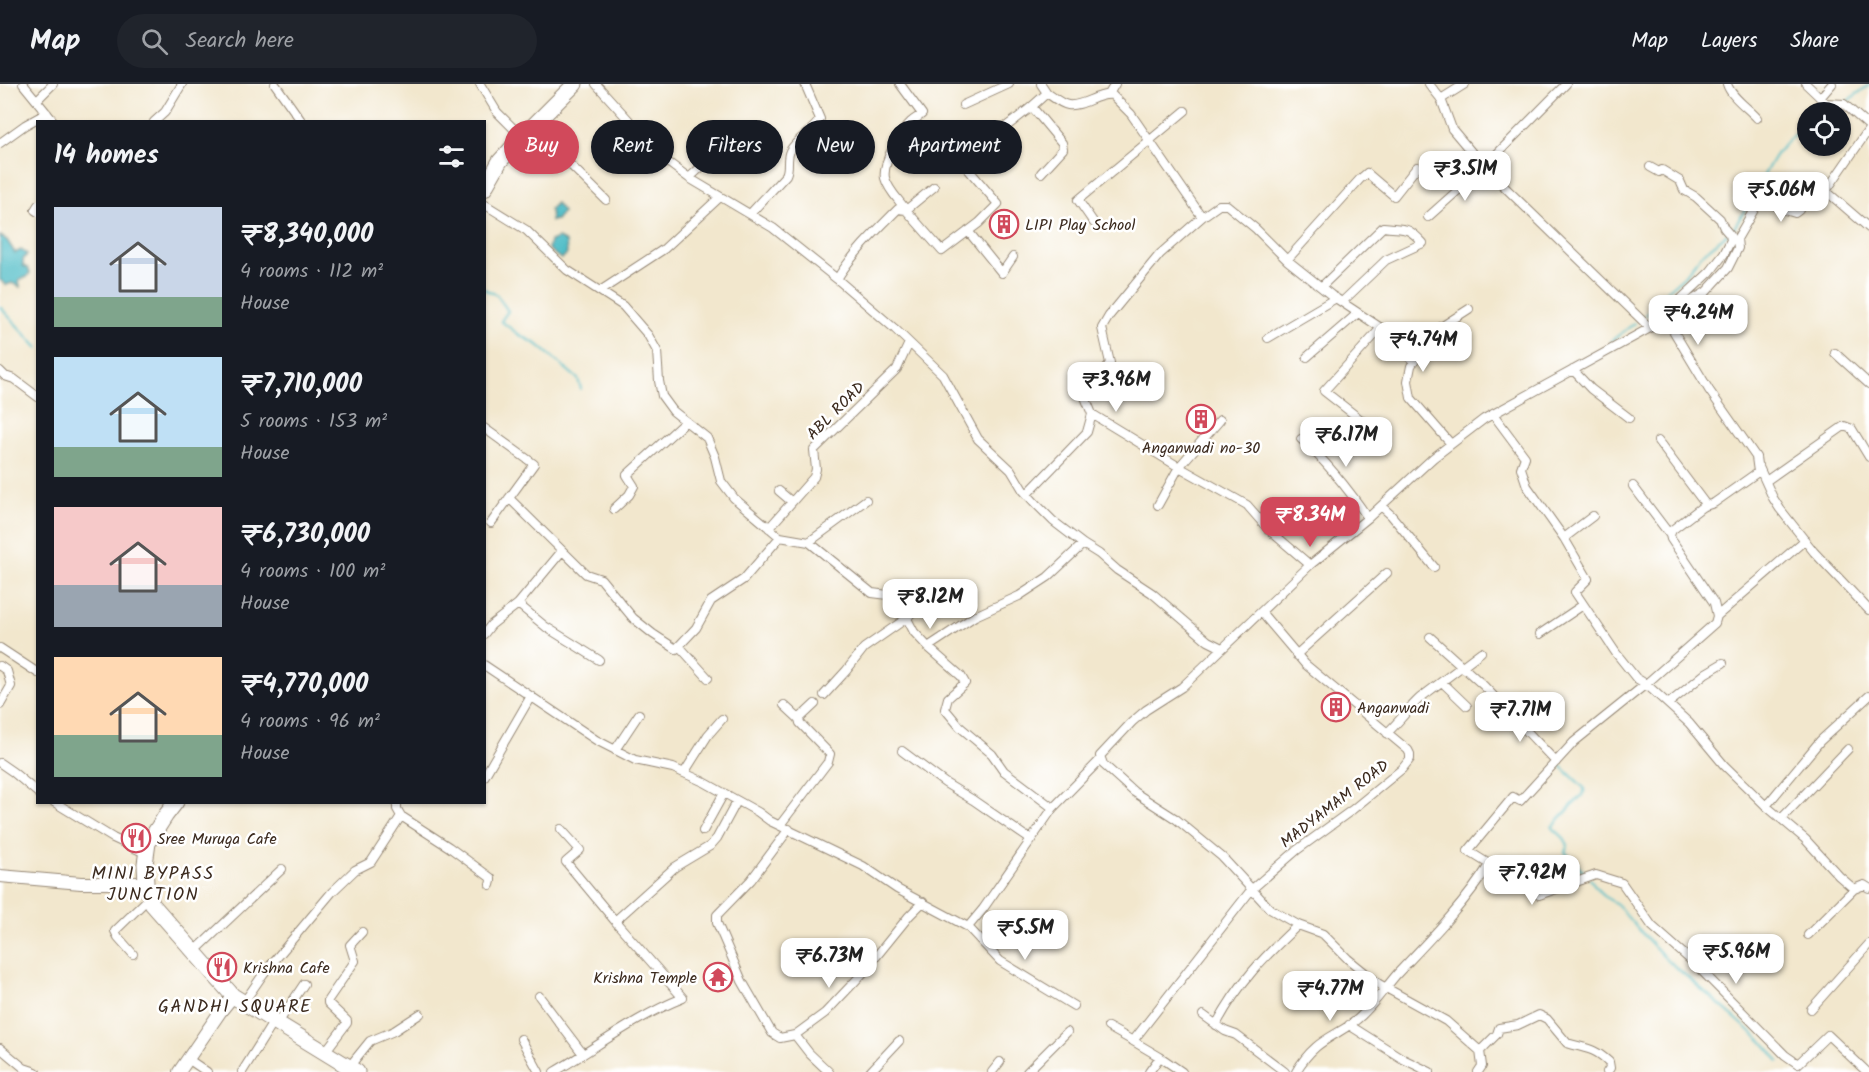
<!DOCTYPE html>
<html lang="en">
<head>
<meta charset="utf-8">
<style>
	:root { --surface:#171b24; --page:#20242c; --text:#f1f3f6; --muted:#9ea1a6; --line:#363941; --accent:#d1495b }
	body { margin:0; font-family:Kalam,sans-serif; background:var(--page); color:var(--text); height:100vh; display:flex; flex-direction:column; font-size:22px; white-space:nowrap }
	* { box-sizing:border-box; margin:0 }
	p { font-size:20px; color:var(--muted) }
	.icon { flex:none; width:33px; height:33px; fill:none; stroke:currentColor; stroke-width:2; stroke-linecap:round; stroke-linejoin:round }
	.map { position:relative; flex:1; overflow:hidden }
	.sheet { position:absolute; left:36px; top:36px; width:450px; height:684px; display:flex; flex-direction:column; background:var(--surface); border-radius:0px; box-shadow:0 2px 4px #0004 }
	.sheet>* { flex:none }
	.top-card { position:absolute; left:504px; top:36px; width:570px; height:54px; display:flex; gap:12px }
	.fabs { position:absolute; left:1797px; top:18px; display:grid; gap:12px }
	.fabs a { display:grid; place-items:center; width:54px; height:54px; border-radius:50%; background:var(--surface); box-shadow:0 2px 4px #0004; font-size:30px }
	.price { position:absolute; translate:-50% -51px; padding:0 14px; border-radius:12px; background:#fff; color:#222; font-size:20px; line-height:39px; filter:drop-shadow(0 2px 3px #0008) }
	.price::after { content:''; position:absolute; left:50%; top:36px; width:18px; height:14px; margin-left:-9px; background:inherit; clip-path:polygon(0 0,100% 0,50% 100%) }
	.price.on { background:var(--accent); color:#fff }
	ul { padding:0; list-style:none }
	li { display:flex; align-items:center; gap:18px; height:150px; padding:0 18px }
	li span { display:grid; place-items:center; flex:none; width:168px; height:120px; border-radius:0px; color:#555 }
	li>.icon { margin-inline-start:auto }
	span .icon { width:72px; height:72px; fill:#fffc; stroke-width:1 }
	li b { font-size:26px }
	h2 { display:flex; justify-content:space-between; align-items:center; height:72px; padding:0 18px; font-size:26px }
	.tag { padding:0 21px; border-radius:27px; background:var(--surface); box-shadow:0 2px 4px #0004; font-size:21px; line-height:54px }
	.tag.on { background:var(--accent); color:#fff }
	header { display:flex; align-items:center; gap:36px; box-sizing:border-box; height:84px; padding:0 30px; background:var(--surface); border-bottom:2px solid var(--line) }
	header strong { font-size:28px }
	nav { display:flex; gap:33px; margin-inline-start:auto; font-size:21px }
	.search { width:420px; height:54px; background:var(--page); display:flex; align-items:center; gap:15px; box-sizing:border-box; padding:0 21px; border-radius:33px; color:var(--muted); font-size:22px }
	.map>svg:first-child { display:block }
	.water { fill:#4ebcc6; stroke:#447372; stroke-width:1.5 }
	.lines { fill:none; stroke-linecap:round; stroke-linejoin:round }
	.stream { stroke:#4ebcc6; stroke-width:2 }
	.street-casing { stroke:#968876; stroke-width:10 }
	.secondary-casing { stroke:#968876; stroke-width:14 }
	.highway-casing { stroke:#968876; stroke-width:17 }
	.street { stroke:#fff; stroke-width:8 }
	.secondary { stroke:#fff; stroke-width:12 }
	.highway { stroke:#fff; stroke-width:15 }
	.labels { text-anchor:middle; stroke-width:5; stroke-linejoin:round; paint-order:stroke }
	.poi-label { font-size:16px; fill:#3b2a1e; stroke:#fff; text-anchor:start }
	.street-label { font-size:16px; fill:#3b2a1e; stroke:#fff }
	.neighbourhood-label { font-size:18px; letter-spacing:1.5px; fill:#3b2a1e; stroke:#fff }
</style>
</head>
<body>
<header>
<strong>Map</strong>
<div class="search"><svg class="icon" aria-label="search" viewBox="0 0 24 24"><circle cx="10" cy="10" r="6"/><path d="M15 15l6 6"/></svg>Search here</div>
<nav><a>Map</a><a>Layers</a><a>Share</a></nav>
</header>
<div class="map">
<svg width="1869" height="988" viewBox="0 0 1869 988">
	<rect width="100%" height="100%" fill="#fff"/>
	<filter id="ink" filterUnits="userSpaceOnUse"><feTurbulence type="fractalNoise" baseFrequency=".0167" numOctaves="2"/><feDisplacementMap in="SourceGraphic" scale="12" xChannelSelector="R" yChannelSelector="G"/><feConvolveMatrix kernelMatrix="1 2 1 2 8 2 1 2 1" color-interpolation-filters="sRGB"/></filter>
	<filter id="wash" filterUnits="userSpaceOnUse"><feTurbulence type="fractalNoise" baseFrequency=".008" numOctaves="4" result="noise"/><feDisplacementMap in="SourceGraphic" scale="24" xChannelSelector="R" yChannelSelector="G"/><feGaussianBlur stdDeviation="1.35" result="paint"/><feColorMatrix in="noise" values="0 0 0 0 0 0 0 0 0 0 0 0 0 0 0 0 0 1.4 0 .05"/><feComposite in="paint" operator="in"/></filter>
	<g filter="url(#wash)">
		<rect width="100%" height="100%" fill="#f2e7cd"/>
		<!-- water -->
		<path class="water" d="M556,119L563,128L556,136L551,137L550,125Z
			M0,152L7,156L15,169L21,166L27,170L23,176V182L28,184L30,189L27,193L19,196L20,203L12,199L6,201L0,196Z
			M558,154L566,158L567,170L561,175L548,165L550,157Z"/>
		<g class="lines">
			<!-- stream -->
			<path class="stream" d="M1845,19L1869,1
				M1832,28L1840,23
				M1731,147L1734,144C1742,131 1750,117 1758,103C1771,77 1780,57 1808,42
				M484,205L497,211L508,227L501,237L518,250L538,261L578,295L581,305
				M0,223L38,264
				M1645,231L1653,225L1669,205L1684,192L1701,171L1727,150
				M1611,257L1635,239
				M1559,680L1585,705L1582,711L1552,743L1564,754L1568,761L1565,768L1587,791
				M1590,795L1603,812L1617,820L1629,835L1664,873L1762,957L1779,977"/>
		</g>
	</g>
	<g filter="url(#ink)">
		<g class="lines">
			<!-- street casing -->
			<g class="street-casing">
				<path id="street" d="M23,0L54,38
					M275,0L302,38
					M480,0L497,28L522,53
					M596,0L665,76L689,94L773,144L837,195
					M900,0L922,30C919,33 914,35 911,38C900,48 882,79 885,94C888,106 899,116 906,126L934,103
					M1041,0L1047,9C1040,15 1033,22 1025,28C1003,46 980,58 968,85L998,120L979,139L942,167L906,126L898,125C876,147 853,169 837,195L895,245L943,291L978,355L1011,386L1023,406L1036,420L1053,437L1083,460L1099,470L1117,486L1152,509L1208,557L1222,564
					M1429,0L1441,15L1452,45L1484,83L1650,244
					M1727,0C1731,13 1748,24 1757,34
					M1806,0L1826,19L1844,20L1869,42
					M1047,9C1053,13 1061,20 1068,21C1084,23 1096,9 1112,11L1131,30L1202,133
					M1109,10L1115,0
					M1820,14L1832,0
					M1441,15L1465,0
					M37,16L53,0
					M963,21L1009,0
					M1032,23L1062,59L1063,65L1041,89
					M154,38L165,28L182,0
					M532,43L606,116
					M0,59L25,41L47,29
					M1650,83L1659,88L1662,86L1680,97L1684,106L1696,113L1720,135L1724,144L1730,151L1731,156L1724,170L1710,188L1680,216L1665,233L1709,306L1756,373L1758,388L1714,419L1702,423L1672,446L1670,451L1671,455L1714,519L1717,532L1715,539L1646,600L1574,658L1520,717L1513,713L1468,767L1539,811L1596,791L1622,799L1652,842L1695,880L1785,971L1798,980L1828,951L1867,988
					M689,94L735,52
					M1826,107L1869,144
					M484,120L526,146L567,186L623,222L648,251L657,267L659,297L662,312L673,327L707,354L715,373L721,397L734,414L780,453L809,458L872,509L888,511L901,523L914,548L928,563L961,592L965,599L948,614L945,625L960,643L992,670L1004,687L1053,724
					M38,121L35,126L38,128
					M750,130L786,91C790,83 786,75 790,67C798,53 813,48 820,35L805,0
					M1428,133L1484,83L1566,0
					M1094,139L1078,116L1185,27
					M968,147L1002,189L1013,173
					M1287,176L1360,95L1367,89L1394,112L1417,83
					M1321,203L1383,143C1406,146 1406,141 1423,159L1386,176L1342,218
					M600,207L664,165L720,113
					M1268,254L1336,214
					M1835,269L1869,300
					M1307,273L1358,229
					M1573,286L1591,305L1629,334
					M0,287L5,292L14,295L38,313
					M1092,330L1179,383L1247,421L1268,445L1310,481
					M1493,330L1525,373L1521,384L1527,402L1564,454L1588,495L1575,508L1616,569L1636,594L1646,600L1689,639L1724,681L1766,722L1805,755L1839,792L1854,805L1864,801L1869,804
					M1370,343L1324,307L1381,244
					M484,344L534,380L491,439
					M1301,355C1327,378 1349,406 1368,434
					M1658,357L1706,421
					M1451,360L1411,314L1408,297L1411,282L1427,256L1441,243L1469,225
					M1759,383L1773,414L1780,425L1814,468L1869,526
					M1766,397L1844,342L1852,345L1869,373
					M1633,402L1670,451
					M779,407L792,418
					M1027,410L1087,348L1092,330L1085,313L1110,279L1102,244L1109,232L1160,170L1202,133L1219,121H1227L1256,145L1287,176L1331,211L1381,244L1414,278
					M509,414L586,490L601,495L633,534L653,550L676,565L696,544L711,517L744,495L780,453
					M1158,421L1179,383L1220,336
					M1381,422L1391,431L1434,483
					M614,425L629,411L634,402L627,391L686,337
					M769,444L814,393L816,385L814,366L897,285L909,259
					M1564,454L1593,432
					M809,458L866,416
					M518,520L562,467
					M1717,532L1805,456
					M484,550L491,541L518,520L546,543L599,576
					M1540,550L1583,521
					M1430,553L1484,602L1556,678
					M679,562L708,594
					M928,563L975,532L1019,512L1048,493L1083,460
					M0,564L38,589
					M1296,571L1387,489
					M484,581L596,656L635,676L673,684L704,698L758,728L770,737L863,782L897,805L968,843L983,825L1053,724L1100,676
					M0,582L7,587L11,602L0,621
					M1442,598L1467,622
					M824,611L846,587L864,564L907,534L933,505
					M1668,620L1706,589L1723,579
					M784,621L799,635
					M1387,649C1399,638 1408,625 1420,614L1481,568
					M615,666L639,630
					M902,667L945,699L973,716L1031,756
					M0,679L13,688L38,709
					M684,689L708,651L722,635
					M484,693L531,612
					M54,718L113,754L147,770
					M1766,722L1820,657L1869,612
					M401,732L449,763L491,794V797L490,801
					M1781,735L1848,665
					M780,741L828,678L830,670L800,639L799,635L815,620
					M561,745L580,766L566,778L615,837
					M789,745L751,796L717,831V839L742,897L772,949L780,954L795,951
					M703,747L724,709
					M968,843L1000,877L1074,922
					M1808,851L1854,805
					M194,868L282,785
					M133,870L118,853L115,847L149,814
					M539,912L583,970
					M244,918L264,889L332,808L355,786L371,778L401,732L397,725V718
					M1811,925L1869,860
					M1203,931L1225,947L1236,951L1285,988
					M278,939L304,900
					M1216,941C1239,898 1263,874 1298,841
					M1349,941L1403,975L1430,988
					M1108,943L1133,957
					M521,955L539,988
					M0,964L24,984L36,988
					M1480,967L1497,950L1499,944L1518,941L1539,931L1547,935L1567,959C1586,965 1593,963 1609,978L1610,984L1607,988
					M325,968L347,939V937L328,919V916L355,877L350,861L362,848
					M1160,973L1133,957L1251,806L1297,766L1352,726L1402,685L1410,675V670L1408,666L1305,580L1261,528
					M188,975L207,988
					M349,983L370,957L394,947L420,930
					M242,988L274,937
					M554,988C597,963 637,932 683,914L615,837L675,783L710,762L717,754L737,717
					M829,988L809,969L795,951L825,929L862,890L909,832L923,818
					M870,988L899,957
					M992,988L1000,978
					M1027,988L1067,948
					M1149,988L1160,973L1182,988
					M1296,988C1301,979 1308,970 1316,963C1330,951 1348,945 1361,932C1375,919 1385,904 1397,890C1430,855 1464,821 1489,781
					M1478,988L1482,982L1480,967L1446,937L1379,900L1348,875L1323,850L1298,841L1270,825L1222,773L1176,735L1134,708L1103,680L1100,672L1132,638L1146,626L1182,603L1310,481L1368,434L1433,374L1484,335L1650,244L1661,235L1706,208L1728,184L1738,164L1737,155L1759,117L1765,115L1785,126L1795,129L1799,126L1809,104L1811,103L1826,107L1869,45"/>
			</g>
			<!-- secondary casing -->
			<g class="secondary-casing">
				<path id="secondary" d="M0,792L81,799H146
					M179,988L220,928L233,912"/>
			</g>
			<!-- highway casing -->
			<g class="highway-casing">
				<path id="highway" d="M484,105L500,77L522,53L575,0
					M176,718L166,731L148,759L145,780L146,799L152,820L233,912L357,988"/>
			</g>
			<!-- street -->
			<use href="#street" class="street"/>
			<!-- secondary -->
			<use href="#secondary" class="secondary"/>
			<!-- highway -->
			<use href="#highway" class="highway"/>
		</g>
	</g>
	<!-- icons -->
	<defs>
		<g id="building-ring" transform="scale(1.5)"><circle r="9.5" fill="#fff" stroke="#d1495b" stroke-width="1.5"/><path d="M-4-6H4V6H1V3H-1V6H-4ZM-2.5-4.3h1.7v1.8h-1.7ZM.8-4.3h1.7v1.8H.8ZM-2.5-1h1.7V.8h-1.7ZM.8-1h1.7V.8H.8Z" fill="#d1495b"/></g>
		<g id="restaurant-ring" transform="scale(1.5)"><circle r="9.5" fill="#fff" stroke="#d1495b" stroke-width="1.5"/><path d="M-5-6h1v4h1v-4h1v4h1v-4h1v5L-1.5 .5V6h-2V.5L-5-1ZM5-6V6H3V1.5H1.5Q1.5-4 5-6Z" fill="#d1495b"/></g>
		<g id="temple-ring" transform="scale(1.5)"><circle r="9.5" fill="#fff" stroke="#d1495b" stroke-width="1.5"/><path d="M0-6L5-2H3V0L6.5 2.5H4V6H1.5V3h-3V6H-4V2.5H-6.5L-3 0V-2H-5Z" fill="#d1495b"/></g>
	</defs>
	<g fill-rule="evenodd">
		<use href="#building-ring" x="1004" y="140"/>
		<use href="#building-ring" x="1201" y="335"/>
		<use href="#building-ring" x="1336" y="623"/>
		<use href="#restaurant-ring" x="136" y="754"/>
		<use href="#restaurant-ring" x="222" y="883"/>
		<use href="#temple-ring" x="718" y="893"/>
	</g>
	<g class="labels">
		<!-- poi labels -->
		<g class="poi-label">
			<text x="1025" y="146">LIPI Play School</text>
			<text x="1201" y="369" text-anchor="middle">Anganwadi no-30</text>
			<text x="1357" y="629">Anganwadi</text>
			<text x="157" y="760">Sree Muruga Cafe</text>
			<text x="243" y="889">Krishna Cafe</text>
			<text x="697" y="899" text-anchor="end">Krishna Temple</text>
		</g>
		<!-- street labels -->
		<g class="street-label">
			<text transform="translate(835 326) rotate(-45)" y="6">ABL ROAD</text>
			<text transform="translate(1334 719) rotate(-38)" y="6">MADYAMAM ROAD</text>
		</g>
		<!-- neighbourhood labels -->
		<g class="neighbourhood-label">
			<text x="153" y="795">MINI BYPASS<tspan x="153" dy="21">JUNCTION</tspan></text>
			<text x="235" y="928">GANDHI SQUARE</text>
		</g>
	</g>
</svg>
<div class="fabs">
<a><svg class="icon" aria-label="locate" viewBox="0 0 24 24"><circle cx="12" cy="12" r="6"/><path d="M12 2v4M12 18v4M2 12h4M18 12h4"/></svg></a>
</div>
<b class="price" style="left:1465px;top:118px">₹3.51M</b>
<b class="price" style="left:1781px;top:139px">₹5.06M</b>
<b class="price" style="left:1698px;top:262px">₹4.24M</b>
<b class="price" style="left:1423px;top:289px">₹4.74M</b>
<b class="price" style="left:1116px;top:329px">₹3.96M</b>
<b class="price" style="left:1346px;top:384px">₹6.17M</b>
<b class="price on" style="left:1310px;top:464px">₹8.34M</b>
<b class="price" style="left:930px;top:546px">₹8.12M</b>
<b class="price" style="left:1520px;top:659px">₹7.71M</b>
<b class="price" style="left:1532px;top:822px">₹7.92M</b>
<b class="price" style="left:1025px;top:877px">₹5.5M</b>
<b class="price" style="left:1736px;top:901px">₹5.96M</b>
<b class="price" style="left:829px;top:905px">₹6.73M</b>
<b class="price" style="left:1330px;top:938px">₹4.77M</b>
<div class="top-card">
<a class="tag on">Buy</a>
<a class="tag">Rent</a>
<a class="tag">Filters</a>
<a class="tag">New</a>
<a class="tag">Apartment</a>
</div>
<section class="sheet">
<h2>14 homes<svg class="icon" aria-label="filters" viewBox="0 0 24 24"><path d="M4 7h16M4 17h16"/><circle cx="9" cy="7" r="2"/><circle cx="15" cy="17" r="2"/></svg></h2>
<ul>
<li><span style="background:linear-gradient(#c9d6e8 75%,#7fa58c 0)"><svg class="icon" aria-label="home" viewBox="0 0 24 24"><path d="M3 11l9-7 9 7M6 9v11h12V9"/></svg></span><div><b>₹8,340,000</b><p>4 rooms · 112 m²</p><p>House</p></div></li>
<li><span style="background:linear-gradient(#bfe0f5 75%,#7fa58c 0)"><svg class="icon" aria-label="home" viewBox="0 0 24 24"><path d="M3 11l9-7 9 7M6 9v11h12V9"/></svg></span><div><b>₹7,710,000</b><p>5 rooms · 153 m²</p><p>House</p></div></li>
<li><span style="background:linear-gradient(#f6c9c9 65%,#9aa5b1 0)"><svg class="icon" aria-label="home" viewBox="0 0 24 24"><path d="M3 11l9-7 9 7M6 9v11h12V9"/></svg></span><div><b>₹6,730,000</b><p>4 rooms · 100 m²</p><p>House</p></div></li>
<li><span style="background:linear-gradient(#ffd9b3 65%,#7fa58c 0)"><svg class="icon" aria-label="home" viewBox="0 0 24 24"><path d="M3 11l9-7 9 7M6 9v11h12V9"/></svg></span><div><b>₹4,770,000</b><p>4 rooms · 96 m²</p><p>House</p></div></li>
</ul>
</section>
</div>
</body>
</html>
